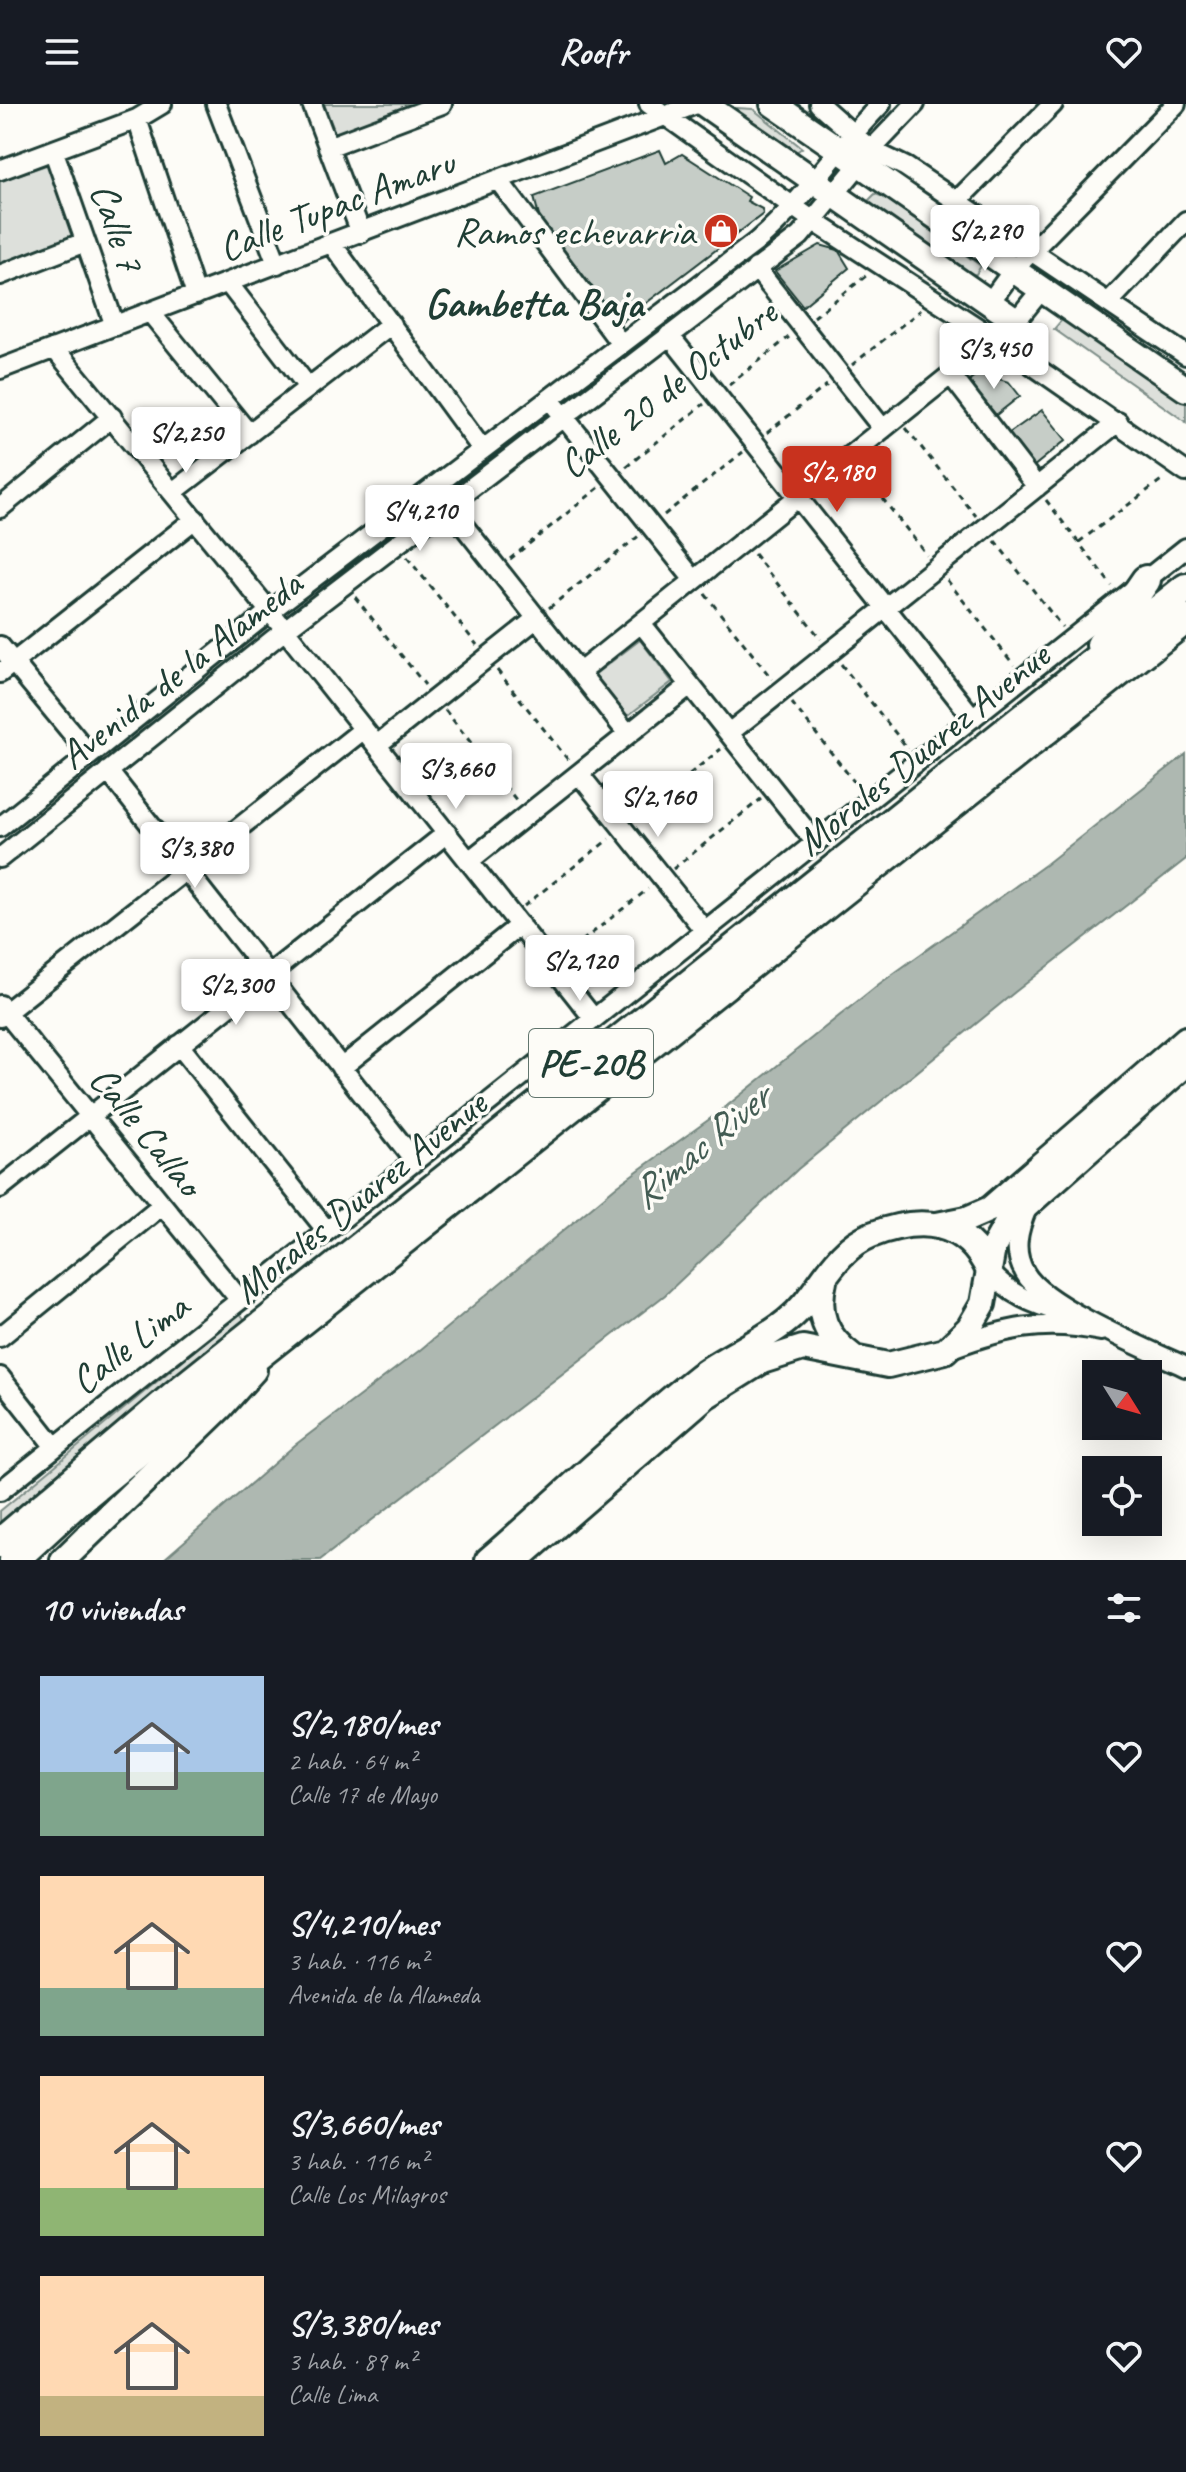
<!DOCTYPE html>
<html lang="es">
<head>
<meta charset="utf-8">
<style>
	:root { --surface:#171b24; --page:#242831; --text:#f1f3f6; --muted:#9ea1a6; --accent:#c8321e }
	body { margin:0; font-family:Caveat,sans-serif; background:var(--page); color:var(--text); height:100vh; display:flex; flex-direction:column; font-size:30px; white-space:nowrap }
	* { box-sizing:border-box; margin:0 }
	p { font-size:26px; color:var(--muted) }
	.icon { flex:none; width:44px; height:44px; fill:none; stroke:currentColor; stroke-width:2; stroke-linecap:round; stroke-linejoin:round }
	.map { position:relative; height:1456px; overflow:hidden }
	.sheet { display:flex; flex-direction:column; background:var(--surface); flex:1 }
	.sheet>* { flex:none }
	.needle { width:52px; rotate:127deg }
	.tools { position:absolute; left:1082px; top:1256px; display:grid; gap:16px }
	.tools a { display:grid; place-items:center; width:80px; height:80px; border-radius:0px; background:var(--surface); box-shadow:0 8px 32px #0002; font-size:40px }
	.price { position:absolute; translate:-50% -68px; padding:0 18px; border-radius:8px; background:#fff; color:#222; font-size:26px; line-height:52px; filter:drop-shadow(0 2px 4px #0008) }
	.price::after { content:''; position:absolute; left:50%; top:48px; width:24px; height:18px; margin-left:-12px; background:inherit; clip-path:polygon(0 0,100% 0,50% 100%) }
	.price.active { background:var(--accent); color:#fff }
	ul { padding:0; list-style:none }
	li { display:flex; align-items:center; gap:24px; height:200px; padding:0 40px }
	li span { display:grid; place-items:center; flex:none; width:224px; height:160px; border-radius:0px; color:#555 }
	li>.icon { margin-inline-start:auto }
	span .icon { width:96px; height:96px; fill:#fffc; stroke-width:1 }
	li b { font-size:34px }
	h2 { display:flex; justify-content:space-between; align-items:center; height:96px; padding:0 40px; font-size:34px }
	header { display:flex; justify-content:space-between; align-items:center; height:104px; padding:0 40px; background:var(--surface); font-size:36px; font-weight:700 }
	.map>svg:first-child { display:block }
	.green { fill:#dde0db; stroke:#7e8e88; stroke-width:2 }
	.water { fill:#aeb8b1; stroke:#75877f; stroke-width:2 }
	.building { fill:#c6cdc7; stroke:#1f3d34; stroke-width:2 }
	.lines { fill:none; stroke-linecap:round; stroke-linejoin:round }
	.minor-casing { stroke:#1f3d34; stroke-width:24 }
	.major-casing { stroke:#1f3d34; stroke-width:30 }
	.highway-casing { stroke:#1f3d34; stroke-width:34 }
	.path { stroke:#1f3d34; stroke-width:3; stroke-dasharray:6 6; stroke-linecap:butt }
	.minor { stroke:#fdfcf7; stroke-width:18 }
	.major { stroke:#fdfcf7; stroke-width:24 }
	.highway { stroke:#fdfcf7; stroke-width:28 }
	.labels { text-anchor:middle; stroke-width:7; stroke-linejoin:round; paint-order:stroke }
	.shield { fill:#fdfcf7; stroke:#62766e; stroke-width:2 }
	.shield-label { font-size:38px; font-weight:bold; fill:#1f3d34 }
	.street-label { font-size:40px; fill:#1f3d34; stroke:#fdfcf7 }
	.poi-label { font-size:40px; fill:#1f3d34; stroke:#fdfcf7; text-anchor:end }
	.neighbourhood-label { font-size:42px; font-weight:bold; fill:#1f3d34; stroke:#fdfcf7 }
	.water-label { font-size:42px; font-style:italic; fill:#435c53; stroke:#fdfcf7 }
</style>
</head>
<body>
<header><svg class="icon" aria-label="menu" viewBox="0 0 24 24"><path d="M4 6h16M4 12h16M4 18h16"/></svg>Roofr<svg class="icon" aria-label="heart" viewBox="0 0 24 24"><path d="M12 20l-8-8c-3-5 5-10 8-4 3-6 11-1 8 4z"/></svg></header>
<div class="map">
<svg width="1186" height="1456" viewBox="0 0 1186 1456">
	<rect width="100%" height="100%" fill="#fdfcf7"/>
	<filter id="ink" filterUnits="userSpaceOnUse"><feTurbulence type="fractalNoise" baseFrequency=".0125" numOctaves="2"/><feDisplacementMap in="SourceGraphic" scale="16" xChannelSelector="R" yChannelSelector="G"/><feConvolveMatrix kernelMatrix="1 2 1 2 8 2 1 2 1" color-interpolation-filters="sRGB"/></filter>
	<g filter="url(#ink)">
		<!-- green -->
		<path class="green" d="M324,0H417L336,31Z
			M737,4L753,5L802,44L792,51L739,17Z
			M49,60L79,133L0,163V77Z
			M875,90L884,93L981,162L976,170L964,172L873,105L869,96Z
			M1065,212L1186,297V318L1054,225Z
			M640,536L672,578L626,613L594,571Z
			M240,1209L246,1218L0,1420V1407Z"/>
		<!-- water -->
		<path class="water" d="M1186,650V755L1015,888L798,1065L665,1191L320,1456H163L295,1341L420,1246L618,1081L718,1009L879,880L1045,761Z"/>
		<!-- building -->
		<path class="building" d="M660,46L666,59L682,50L749,93L747,97L762,105L763,110L620,219H615L540,116L534,93Z
			M820,141L838,146L849,164L803,202L775,167Z
			M987,263L995,274L1009,278L1020,292L996,311L968,277Z
			M1042,306L1066,336L1033,363L1008,330Z"/>
		<g class="lines">
			<!-- minor casing -->
			<g class="minor-casing">
				<path id="minor" d="M216,0L277,160
					M312,0L361,129
					M649,0L815,118L995,235L1186,368
					M819,0L871,46L906,63L1186,251
					M137,15L196,191
					M328,43L442,0
					M54,48L115,222
					M0,66L137,15L162,0
					M499,77L621,240
					M957,97L1053,0
					M332,140L482,345
					M756,164L883,325
					M0,171L85,138
					M228,179L308,283
					M990,198L1014,165L1176,0
					M1108,199L1186,117
					M150,208L249,330
					M669,231L973,614
					M54,244L285,526L594,915
					M0,265L696,0
					M951,271L1037,383
					M556,303L694,476
					M173,388L391,220
					M448,402L628,630
					M0,404L112,313
					M641,519L816,739
					M0,542L90,651
					M580,568L995,235L1016,217L1042,185
					M0,569L195,415
					M729,629L1118,318
					M377,641L537,514
					M108,667L415,1057
					M579,670L705,827
					M0,723L270,507L756,138C804,97 837,44 881,0
					M0,754L285,526L800,132L871,46L915,0
					M469,757L690,581
					M0,901L240,1196
					M0,913L364,625
					M179,941L327,1127
					M341,964L520,821
					M0,1084L447,729
					M1027,1104C1018,1126 1012,1147 1025,1169C1043,1202 1149,1246 1186,1263
					M989,1167C1010,1191 1033,1200 1063,1209
					M0,1233L162,1101
					M951,1244C1005,1224 1044,1215 1101,1227
					M0,1273L55,1343
					M0,1387L1186,444"/>
			</g>
			<!-- major casing -->
			<g class="major-casing">
				<path id="major" d="M704,0L1016,217
					M773,0L1186,285
					M937,1121L967,1115L990,1105L1186,935
					M824,1177C816,1210 825,1232 852,1252
					M63,1456L220,1304L254,1266
					M488,1456C558,1396 627,1329 699,1272C727,1251 760,1239 787,1217C819,1192 831,1147 871,1131C920,1112 965,1115 989,1167
					M517,1456L706,1292L762,1257L803,1244L888,1261L945,1247L969,1224L983,1200L993,1144L1007,1119L1186,960"/>
			</g>
			<!-- highway casing -->
			<g class="highway-casing">
				<path id="highway" d="M1101,541L1146,476
					M0,1439L176,1290L1186,484
					M14,1456L77,1398L189,1306L1186,515"/>
			</g>
			<!-- path -->
			<path class="path" d="M814,213L867,171
				M852,261L921,206
				M729,281L789,233
				M906,324L976,412
				M767,329L827,281
				M626,363L704,300
				M860,366L927,451
				M1046,396L1112,482
				M664,411L743,348
				M995,437L1062,523
				M1079,438L1164,374
				M754,450L821,535
				M407,453L477,541
				M510,455L601,382
				M947,476L1014,561
				M705,490L772,575
				M355,493L425,581
				M549,504L640,431
				M841,560L908,645
				M497,566L569,657
				M792,599L859,684
				M445,606L517,697
				M633,715L721,645
				M673,765L761,695
				M524,802L609,735
				M563,852L648,785"/>
			<!-- minor -->
			<use href="#minor" class="minor"/>
			<!-- major -->
			<use href="#major" class="major"/>
			<!-- highway -->
			<use href="#highway" class="highway"/>
		</g>
	</g>
	<!-- icons -->
	<defs>
		<g id="shop-disc" transform="scale(1.8)"><circle r="9.5" fill="#c8321e" stroke="#fdfcf7"/><path d="M-5-2.5h2.3a2.7 3.5 0 0 1 5.4 0H5L5.5 6h-11ZM-1.5-2.5h3a1.5 2.3 0 0 0-3 0Z" fill="#fff"/></g>
	</defs>
	<g fill-rule="evenodd">
		<use href="#shop-disc" x="721" y="127"/>
	</g>
	<g class="labels">
		<!-- shield labels -->
		<rect class="shield" x="529" y="925" width="124" height="68" rx="6"/>
		<g class="shield-label">
			<text x="591" y="972">PE-20B</text>
		</g>
		<!-- street labels -->
		<g class="street-label">
			<text transform="translate(336 100) rotate(-21)" y="14">Calle Tupac Amaru</text>
			<text transform="translate(118 123) rotate(71)" y="14">Calle 7</text>
			<text transform="translate(667 284) rotate(-38)" y="14">Calle 20 de Octubre</text>
			<text transform="translate(180 565) rotate(-38)" y="14">Avenida de la Alameda</text>
			<text transform="translate(922 644) rotate(-39)" y="14">Morales Duarez Avenue</text>
			<text transform="translate(147 1026) rotate(51)" y="14">Calle Callao</text>
			<text transform="translate(359 1092) rotate(-39)" y="14">Morales Duarez Avenue</text>
			<text transform="translate(129 1239) rotate(-38)" y="14">Calle Lima</text>
		</g>
		<!-- poi labels -->
		<g class="poi-label">
			<text x="695" y="141">Ramos echevarria</text>
		</g>
		<!-- neighbourhood labels -->
		<g class="neighbourhood-label">
			<text x="534" y="213">Gambetta Baja</text>
		</g>
		<!-- water labels -->
		<g class="water-label">
			<text transform="translate(699 1041) rotate(-40)" y="15">Rimac River</text>
		</g>
	</g>
</svg>
<div class="tools">
<a><svg class="needle" viewBox="-14 -14 28 28"><path d="M0-13l5 13h-10z" fill="#e53935"/><path d="M0 13l5-13h-10z" fill="#9ea1a6"/></svg></a>
<a><svg class="icon" aria-label="locate" viewBox="0 0 24 24"><circle cx="12" cy="12" r="6"/><path d="M12 2v4M12 18v4M2 12h4M18 12h4"/></svg></a>
</div>
<b class="price" style="left:985px;top:169px">S/2,290</b>
<b class="price" style="left:994px;top:287px">S/3,450</b>
<b class="price" style="left:186px;top:371px">S/2,250</b>
<b class="price active" style="left:837px;top:410px">S/2,180</b>
<b class="price" style="left:420px;top:449px">S/4,210</b>
<b class="price" style="left:456px;top:707px">S/3,660</b>
<b class="price" style="left:658px;top:735px">S/2,160</b>
<b class="price" style="left:195px;top:786px">S/3,380</b>
<b class="price" style="left:580px;top:899px">S/2,120</b>
<b class="price" style="left:236px;top:923px">S/2,300</b>
</div>
<section class="sheet">
<h2>10 viviendas<svg class="icon" aria-label="filters" viewBox="0 0 24 24"><path d="M4 7h16M4 17h16"/><circle cx="9" cy="7" r="2"/><circle cx="15" cy="17" r="2"/></svg></h2>
<ul>
<li><span style="background:linear-gradient(#a9c7e8 60%,#7fa58c 0)"><svg class="icon" aria-label="home" viewBox="0 0 24 24"><path d="M3 11l9-7 9 7M6 9v11h12V9"/></svg></span><div><b>S/2,180/mes</b><p>2 hab. · 64 m²</p><p>Calle 17 de Mayo</p></div><svg class="icon" aria-label="heart" viewBox="0 0 24 24"><path d="M12 20l-8-8c-3-5 5-10 8-4 3-6 11-1 8 4z"/></svg></li>
<li><span style="background:linear-gradient(#ffd9b3 70%,#7fa58c 0)"><svg class="icon" aria-label="home" viewBox="0 0 24 24"><path d="M3 11l9-7 9 7M6 9v11h12V9"/></svg></span><div><b>S/4,210/mes</b><p>3 hab. · 116 m²</p><p>Avenida de la Alameda</p></div><svg class="icon" aria-label="heart" viewBox="0 0 24 24"><path d="M12 20l-8-8c-3-5 5-10 8-4 3-6 11-1 8 4z"/></svg></li>
<li><span style="background:linear-gradient(#ffd9b3 70%,#8fb573 0)"><svg class="icon" aria-label="home" viewBox="0 0 24 24"><path d="M3 11l9-7 9 7M6 9v11h12V9"/></svg></span><div><b>S/3,660/mes</b><p>3 hab. · 116 m²</p><p>Calle Los Milagros</p></div><svg class="icon" aria-label="heart" viewBox="0 0 24 24"><path d="M12 20l-8-8c-3-5 5-10 8-4 3-6 11-1 8 4z"/></svg></li>
<li><span style="background:linear-gradient(#ffd9b3 75%,#c2b280 0)"><svg class="icon" aria-label="home" viewBox="0 0 24 24"><path d="M3 11l9-7 9 7M6 9v11h12V9"/></svg></span><div><b>S/3,380/mes</b><p>3 hab. · 89 m²</p><p>Calle Lima</p></div><svg class="icon" aria-label="heart" viewBox="0 0 24 24"><path d="M12 20l-8-8c-3-5 5-10 8-4 3-6 11-1 8 4z"/></svg></li>
</ul>
</section>
</body>
</html>
